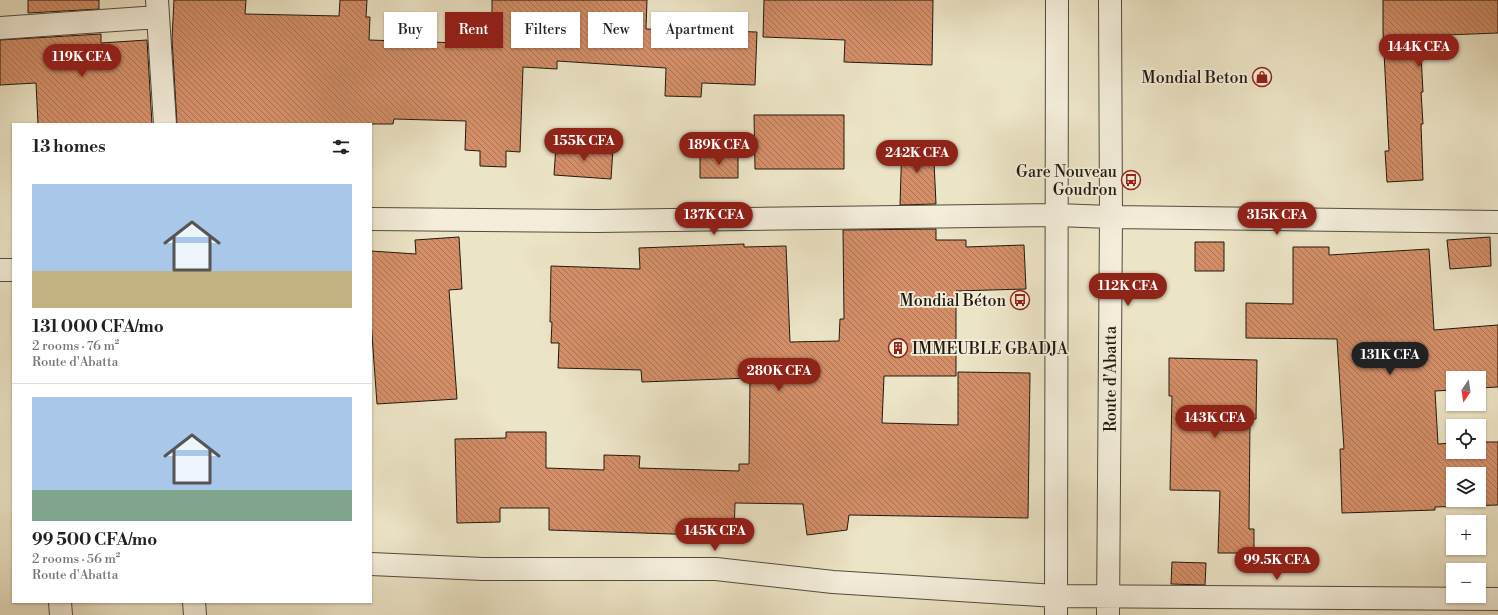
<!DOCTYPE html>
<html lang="en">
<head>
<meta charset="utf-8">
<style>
	:root { --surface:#fff; --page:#f2f2f2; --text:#202124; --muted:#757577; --line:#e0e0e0; --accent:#8f2418 }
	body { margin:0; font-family:"Libre Bodoni",serif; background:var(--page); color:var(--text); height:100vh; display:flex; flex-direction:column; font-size:15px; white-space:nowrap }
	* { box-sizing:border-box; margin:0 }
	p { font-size:13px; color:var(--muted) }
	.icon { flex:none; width:22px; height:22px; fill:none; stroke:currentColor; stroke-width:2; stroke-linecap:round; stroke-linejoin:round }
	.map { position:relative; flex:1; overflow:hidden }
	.side { position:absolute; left:12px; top:123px; width:360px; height:480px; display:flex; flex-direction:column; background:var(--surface); border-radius:0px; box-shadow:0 1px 3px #0004 }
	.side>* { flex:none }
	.guide { position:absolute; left:384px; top:12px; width:380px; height:36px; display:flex; gap:8px }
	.needle { width:26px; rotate:193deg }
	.controls { position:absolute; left:1446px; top:371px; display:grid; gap:8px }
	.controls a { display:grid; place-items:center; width:40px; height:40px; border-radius:0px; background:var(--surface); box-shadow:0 1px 3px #0004; font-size:20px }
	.price { position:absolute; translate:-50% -34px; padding:0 9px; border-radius:14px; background:var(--accent); color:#fff; font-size:13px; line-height:26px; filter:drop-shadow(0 1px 2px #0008) }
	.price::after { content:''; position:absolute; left:50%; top:24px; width:12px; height:9px; margin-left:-6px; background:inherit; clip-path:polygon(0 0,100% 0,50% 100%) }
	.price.selected { background:#222; color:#fff }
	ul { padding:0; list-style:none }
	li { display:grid; align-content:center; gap:8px; height:212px; padding:0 20px }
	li+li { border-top:1px solid var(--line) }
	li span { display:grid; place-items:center; height:124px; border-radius:0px; color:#555 }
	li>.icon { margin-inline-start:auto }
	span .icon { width:72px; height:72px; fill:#fffc; stroke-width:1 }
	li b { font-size:17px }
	h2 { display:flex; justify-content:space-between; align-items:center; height:48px; padding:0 20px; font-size:17px }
	.tag { padding:0 14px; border-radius:0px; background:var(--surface); box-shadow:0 1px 3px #0004; font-size:14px; line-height:36px }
	.tag.selected { background:var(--accent); color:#fff }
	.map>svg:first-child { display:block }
	.building { fill:url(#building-back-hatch); stroke:#20190f; fill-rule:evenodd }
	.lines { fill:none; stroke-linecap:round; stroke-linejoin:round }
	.minor-casing { stroke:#534c3d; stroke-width:24 }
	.minor { stroke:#f3edda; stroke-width:22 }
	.labels { text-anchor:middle; stroke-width:3.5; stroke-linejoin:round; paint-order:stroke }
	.poi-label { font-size:16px; fill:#20190f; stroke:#f3edda; text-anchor:end }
	.street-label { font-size:16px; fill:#20190f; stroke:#f3edda }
</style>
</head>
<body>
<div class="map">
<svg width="1498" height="615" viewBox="0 0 1498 615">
	<defs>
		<pattern id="building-back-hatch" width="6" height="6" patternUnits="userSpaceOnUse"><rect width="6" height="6" fill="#d48f69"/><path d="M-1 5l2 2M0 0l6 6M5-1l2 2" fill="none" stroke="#ac7455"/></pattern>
	</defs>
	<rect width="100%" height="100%" fill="#ece4c6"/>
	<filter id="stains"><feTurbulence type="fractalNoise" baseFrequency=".005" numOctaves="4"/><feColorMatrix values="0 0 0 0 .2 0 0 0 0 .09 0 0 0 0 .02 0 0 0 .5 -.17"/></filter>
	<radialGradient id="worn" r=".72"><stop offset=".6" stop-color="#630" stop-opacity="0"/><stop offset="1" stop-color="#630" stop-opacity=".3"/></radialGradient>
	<!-- building -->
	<path class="building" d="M28,0H99V9L28,13Z
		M174,0H246L245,14L339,16L340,0H367L366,17H370L369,40L460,43L461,30L492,31V0H647L646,29L757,32L755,85L702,83L701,97L665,96L666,68L557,61V69L523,67L520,152L506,151V167L480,166V151L465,150L466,121L394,119L393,124H177L172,39Z
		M764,0H933L932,65L844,62L845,40L763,37Z
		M1383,0H1498V33L1420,36L1423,92H1421L1423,124H1421L1423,180L1387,182L1385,151H1389L1383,32Z
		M101,34V43L147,40L152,124H38L36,83L0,85V40Z
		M754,115H844V169H755Z
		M902,141L931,142L930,162H934L936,204L900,205Z
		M556,145L613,149L611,179L554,175Z
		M700,153L738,154V178H700Z
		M936,229V240H966V247L1024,245L1026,289L956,291V376H884L882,423L958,425V372L1030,373L1028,518L849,515L847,530L807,535L803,504L735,503L734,536L549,530V508H500V522L457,523L455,439L506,438V432H546V468L604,470V455L640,456L639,468L739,471V464H749L750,378L642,382L641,370L558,368L559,343H551L552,322H550L551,266L640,269L639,248L744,244V247L786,246L790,342L839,341L840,319H844L843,230Z
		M459,237L462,289L449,290L457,399L377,404L371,321V251L416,254L415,240Z
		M1490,237L1491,266L1450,269L1447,240Z
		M1195,242H1224V271H1195Z
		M1293,247H1329V255L1429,249L1434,330L1498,325V387L1479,388V378H1453V390L1435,391L1438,444L1453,443V452H1479V442H1498V505L1435,507V510L1342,513L1340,449H1344L1337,339L1246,338V303L1293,304ZM1453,474H1479V500H1453Z
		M1169,358L1257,360L1256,419H1250L1249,529H1254V553H1218L1220,491L1170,490L1172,396H1169Z
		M1172,562L1206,563L1205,585L1171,584Z"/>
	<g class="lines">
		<!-- minor casing -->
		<g class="minor-casing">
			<path id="minor" d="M157,0L165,124
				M0,28L158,17
				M371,219L597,221L1056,215L1111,217L1498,222
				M0,270H13
				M371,564L483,569H716L833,582L1056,596L1498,599
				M60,602L61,615
				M194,602L195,615
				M1056,615L1057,0
				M1108,615L1111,217L1110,0"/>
		</g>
		<!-- minor -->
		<use href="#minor" class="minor"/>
	</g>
	<!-- icons -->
	<defs>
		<g id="shop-ring" transform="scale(1)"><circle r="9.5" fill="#f3edda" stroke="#8f2418" stroke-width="1.5"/><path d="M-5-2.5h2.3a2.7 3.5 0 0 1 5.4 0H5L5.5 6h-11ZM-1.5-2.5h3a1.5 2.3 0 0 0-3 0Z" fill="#8f2418"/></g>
		<g id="bus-ring" transform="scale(1)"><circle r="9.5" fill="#f3edda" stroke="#8f2418" stroke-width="1.5"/><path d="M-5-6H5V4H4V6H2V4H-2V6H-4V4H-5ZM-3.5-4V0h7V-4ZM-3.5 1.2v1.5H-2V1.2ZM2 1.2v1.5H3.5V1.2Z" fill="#8f2418"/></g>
		<g id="building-ring" transform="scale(1)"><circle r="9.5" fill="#f3edda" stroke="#8f2418" stroke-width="1.5"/><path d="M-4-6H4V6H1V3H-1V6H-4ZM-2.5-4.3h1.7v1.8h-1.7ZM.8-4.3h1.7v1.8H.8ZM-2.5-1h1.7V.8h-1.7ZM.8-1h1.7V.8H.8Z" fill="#8f2418"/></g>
	</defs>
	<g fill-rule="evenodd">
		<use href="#shop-ring" x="1262" y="77"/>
		<use href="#bus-ring" x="1131" y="180"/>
		<use href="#bus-ring" x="1020" y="300"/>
		<use href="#building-ring" x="898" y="348"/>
	</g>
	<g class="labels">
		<!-- poi labels -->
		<g class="poi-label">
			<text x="1248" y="83">Mondial Beton</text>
			<text x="1117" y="177">Gare Nouveau<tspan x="1117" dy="18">Goudron</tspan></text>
			<text x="1006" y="306">Mondial Béton</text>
			<text x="912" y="354" text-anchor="start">IMMEUBLE GBADJA</text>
		</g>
		<!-- street labels -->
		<g class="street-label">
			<text transform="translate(1110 379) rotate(-90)" y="6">Route d'Abatta</text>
		</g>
	</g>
	<rect width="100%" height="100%" filter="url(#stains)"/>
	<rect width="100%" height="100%" fill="url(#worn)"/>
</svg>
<div class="controls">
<a><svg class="needle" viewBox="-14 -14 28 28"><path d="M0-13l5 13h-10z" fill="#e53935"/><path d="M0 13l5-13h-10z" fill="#757577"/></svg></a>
<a><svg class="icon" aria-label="locate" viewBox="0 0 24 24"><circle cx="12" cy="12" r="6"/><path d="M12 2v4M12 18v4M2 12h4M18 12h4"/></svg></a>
<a><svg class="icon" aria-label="layers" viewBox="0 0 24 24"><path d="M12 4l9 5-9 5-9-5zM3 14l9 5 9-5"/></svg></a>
<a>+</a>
<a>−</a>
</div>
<b class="price" style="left:1419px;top:68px">144K CFA</b>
<b class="price" style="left:82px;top:78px">119K CFA</b>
<b class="price" style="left:584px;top:162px">155K CFA</b>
<b class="price" style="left:719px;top:166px">189K CFA</b>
<b class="price" style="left:917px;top:174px">242K CFA</b>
<b class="price" style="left:714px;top:236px">137K CFA</b>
<b class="price" style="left:1277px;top:236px">315K CFA</b>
<b class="price" style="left:1128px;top:307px">112K CFA</b>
<b class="price selected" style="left:1390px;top:376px">131K CFA</b>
<b class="price" style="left:779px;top:392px">280K CFA</b>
<b class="price" style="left:1215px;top:439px">143K CFA</b>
<b class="price" style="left:715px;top:552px">145K CFA</b>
<b class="price" style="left:1277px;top:581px">99.5K CFA</b>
<div class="guide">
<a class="tag">Buy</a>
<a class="tag selected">Rent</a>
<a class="tag">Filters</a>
<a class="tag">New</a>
<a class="tag">Apartment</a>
</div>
<section class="side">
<h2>13 homes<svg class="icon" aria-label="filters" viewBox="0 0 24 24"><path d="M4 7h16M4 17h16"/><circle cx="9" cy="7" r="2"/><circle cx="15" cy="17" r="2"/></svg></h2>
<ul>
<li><span style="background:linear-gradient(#a9c7e8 70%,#c2b280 0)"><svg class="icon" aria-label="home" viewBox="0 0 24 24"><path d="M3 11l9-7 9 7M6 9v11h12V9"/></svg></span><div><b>131 000 CFA/mo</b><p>2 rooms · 76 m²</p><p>Route d'Abatta</p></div></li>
<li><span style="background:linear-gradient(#a9c7e8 75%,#7fa58c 0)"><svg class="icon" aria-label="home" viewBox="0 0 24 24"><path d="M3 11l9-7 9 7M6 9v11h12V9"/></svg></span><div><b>99 500 CFA/mo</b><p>2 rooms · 56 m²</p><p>Route d'Abatta</p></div></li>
</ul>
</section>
</div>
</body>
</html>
